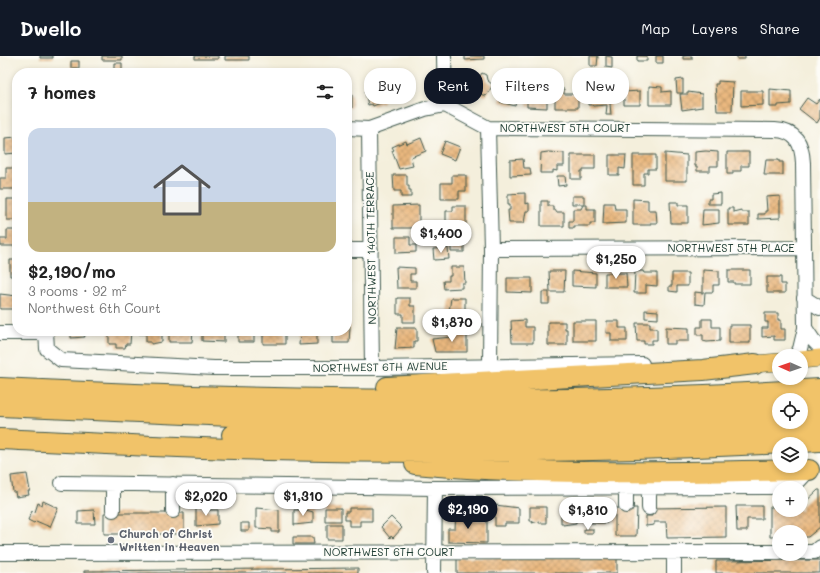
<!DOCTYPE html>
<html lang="en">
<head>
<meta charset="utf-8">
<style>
	:root { --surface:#fff; --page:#f2f2f2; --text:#222; --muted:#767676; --line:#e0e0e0; --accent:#111827 }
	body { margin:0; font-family:Mali,sans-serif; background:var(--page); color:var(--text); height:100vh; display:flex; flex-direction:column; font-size:15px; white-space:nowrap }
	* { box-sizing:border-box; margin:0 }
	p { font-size:13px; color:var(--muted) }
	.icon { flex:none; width:22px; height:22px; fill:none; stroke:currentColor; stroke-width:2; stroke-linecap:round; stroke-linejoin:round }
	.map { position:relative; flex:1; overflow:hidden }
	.details { position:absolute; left:12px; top:12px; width:340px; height:268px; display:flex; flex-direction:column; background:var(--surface); border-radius:16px; box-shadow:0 2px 6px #0003 }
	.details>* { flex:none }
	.top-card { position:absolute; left:364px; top:12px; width:380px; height:36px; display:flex; gap:8px }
	.needle { width:26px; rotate:272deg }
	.controls { position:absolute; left:772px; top:293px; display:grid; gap:8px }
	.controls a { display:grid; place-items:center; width:36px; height:36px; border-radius:50%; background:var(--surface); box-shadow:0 2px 6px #0003; font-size:20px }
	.price { position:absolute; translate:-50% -34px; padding:0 9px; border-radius:14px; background:#fff; color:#222; font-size:13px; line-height:26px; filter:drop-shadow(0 1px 2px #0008) }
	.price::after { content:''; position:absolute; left:50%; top:24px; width:12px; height:9px; margin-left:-6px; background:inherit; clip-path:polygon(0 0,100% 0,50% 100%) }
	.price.selected { background:var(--accent); color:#fff }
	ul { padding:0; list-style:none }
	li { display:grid; align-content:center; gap:8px; height:212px; padding:0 16px }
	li+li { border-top:1px solid var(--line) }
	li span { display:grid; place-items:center; height:124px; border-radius:12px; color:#555 }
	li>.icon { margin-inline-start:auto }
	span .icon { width:72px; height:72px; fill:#fffc; stroke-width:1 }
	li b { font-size:17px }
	h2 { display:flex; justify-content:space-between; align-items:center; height:48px; padding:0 16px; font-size:17px }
	.pill { padding:0 14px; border-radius:16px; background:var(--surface); box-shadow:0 2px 6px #0003; font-size:14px; line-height:36px }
	.pill.selected { background:var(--accent); color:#fff }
	header { display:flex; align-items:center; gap:24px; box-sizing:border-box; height:56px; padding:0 20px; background:var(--accent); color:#fff }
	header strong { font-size:19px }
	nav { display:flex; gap:22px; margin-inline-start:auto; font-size:14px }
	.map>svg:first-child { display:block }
	.building { fill:url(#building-cross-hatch) }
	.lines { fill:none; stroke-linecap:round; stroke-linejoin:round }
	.minor-casing { stroke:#3f584d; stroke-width:16 }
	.major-casing { stroke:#3f584d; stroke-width:18 }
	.highway-casing { stroke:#3f584d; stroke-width:22 }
	.minor { stroke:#fff; stroke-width:14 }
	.major { stroke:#f1c369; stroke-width:17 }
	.highway { stroke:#f1c369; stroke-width:20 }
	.worship-dot { fill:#6b7280; stroke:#fdfcf7; stroke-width:1.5 }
	.labels { text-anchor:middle; stroke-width:3.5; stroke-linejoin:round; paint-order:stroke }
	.street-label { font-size:11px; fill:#1f3d34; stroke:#fdfcf7 }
	.worship-label { font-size:11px; font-weight:bold; fill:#5b616d; stroke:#fdfcf7; text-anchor:start }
</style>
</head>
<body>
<header>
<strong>Dwello</strong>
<nav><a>Map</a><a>Layers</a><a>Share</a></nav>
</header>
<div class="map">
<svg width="820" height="517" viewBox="0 0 820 517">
	<defs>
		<pattern id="building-cross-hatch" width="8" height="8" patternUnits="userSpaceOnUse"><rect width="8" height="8" fill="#eab87f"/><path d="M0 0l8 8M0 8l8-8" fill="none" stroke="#bd9769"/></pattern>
	</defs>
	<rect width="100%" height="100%" fill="#fdfcf7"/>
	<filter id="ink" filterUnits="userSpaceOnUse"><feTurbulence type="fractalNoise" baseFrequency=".025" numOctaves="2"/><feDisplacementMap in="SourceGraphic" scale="8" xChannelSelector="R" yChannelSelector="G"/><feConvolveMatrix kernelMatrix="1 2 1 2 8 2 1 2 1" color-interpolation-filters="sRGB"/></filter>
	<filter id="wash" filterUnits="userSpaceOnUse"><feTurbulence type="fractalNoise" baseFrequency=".012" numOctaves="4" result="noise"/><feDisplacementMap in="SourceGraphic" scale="16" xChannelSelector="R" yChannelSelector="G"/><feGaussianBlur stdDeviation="0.9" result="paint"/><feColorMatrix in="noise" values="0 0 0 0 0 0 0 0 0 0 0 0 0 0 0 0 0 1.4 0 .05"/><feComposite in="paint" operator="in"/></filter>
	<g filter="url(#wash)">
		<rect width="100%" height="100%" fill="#f4efdc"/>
		<g id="blocks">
			<!-- building -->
			<path class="building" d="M40,0H53V2H40Z
				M102,0H122V4H102Z
				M195,0H218V3H195Z
				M225,0H249V4H225Z
				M465,0H484V3L465,4Z
				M590,0H598L597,10H590Z
				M606,0L612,1V12L606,11Z
				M637,0H647V5H637Z
				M656,0H663V7H656Z
				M683,0H692V3H683Z
				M737,0H745V3H737Z
				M71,5H79V12H71Z
				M114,7H122V14H114Z
				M395,16L400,19L403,16L413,24L404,36L395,30L394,32L387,27Z
				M482,17L486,19L487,24L493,29L486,40L480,38L472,31Z
				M683,23V37H677L676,24Z
				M718,25L733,26L732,55H717L715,28H718Z
				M505,27L520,31L515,50L500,46Z
				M527,29H547V52L527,51Z
				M649,30L662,31V36L671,35V49H649Z
				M381,33L383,46L373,50L372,48L368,49L365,36Z
				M555,33H564V38H578V52H555Z
				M588,33L609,36L611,59H606L607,49L593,50L592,49H588Z
				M770,33L791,35V48L778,49V51H770Z
				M640,35V49H624V36Z
				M741,35H763V49L741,50Z
				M688,36L702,38V51L682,54L680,38H688Z
				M347,38H352V52H347Z
				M807,42L816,48L820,43V62L817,67L799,53Z
				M17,81V97L5,98V82Z
				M421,82L426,95L411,101L413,110L399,113L392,95L394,94L392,91L406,85L407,88Z
				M445,85L460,91L455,104L440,98Z
				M706,95L718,96V110H710V115H697V110H695V96Z
				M548,96L564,97V110H557V115L553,114V117H540L541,97Z
				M727,96H749V110H741V115H733V118H727Z
				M665,97L687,99V125H665Z
				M571,99H595V113H583V115H581V123H571Z
				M609,99H626L625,113L619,112V119H609Z
				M633,99H656V113H648V117H644V129H633Z
				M523,103L524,112H530L531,119L510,120V104Z
				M766,104H779V106H783V119H764Z
				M6,112H17V133H0V122H6Z
				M393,119H407V130H409V134H411V141H401V135H394Z
				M452,119H466V135H459V143H441V127H452Z
				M557,120H565L566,129L558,130Z
				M525,137V148L529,147V155H526L524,167H509L508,154H510V148H508V138Z
				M721,137V148H708V143H711V138Z
				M572,140H584V148H572Z
				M780,140V162L758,163V158H765V155H767L766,141Z
				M7,143H17V164H7Z
				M633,143L648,144V154H656L657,167H650V169H633Z
				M541,145H548V150H553V154H556V156H564V170H541Z
				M670,146H678V149H688V167H671Z
				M604,147H614L615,153H626V167L603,168Z
				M419,149V172H393V150Z
				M583,149H587V153H595V167H590V170H574V172H569V165H573V153H581Z
				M453,150H466V172H446V155H453Z
				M728,152H733V156L741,154V156H749V169H728Z
				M703,153H719V167L702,169Z
				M7,174H17V190H1L0,183H7Z
				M451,180H464V196H451Z
				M396,181H410V189H416V196L396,197Z
				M448,192L449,203L434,204L433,193Z
				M10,204H17V220H10Z
				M396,211L415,212V218H410V225H416V232H397Z
				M451,211H464L465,227H462V232L444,233L443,225H449V220H451Z
				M703,214L719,215V229H713V236H705L704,249L695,248V236L703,237Z
				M728,214H750V228H734V226H728Z
				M549,215H565L564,236H550Z
				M572,215L596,217V231L572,230Z
				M635,215H643L644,217H657V230L646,229V237H634Z
				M605,217H626L627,231H605Z
				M672,217H688V230H677V236L669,235V230H672Z
				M767,221H781V228H785V237H767Z
				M507,222H532V237L507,236Z
				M347,234H350V246H347Z
				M542,236H549V248H542Z
				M0,238L17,240V253H0Z
				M397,242H410V250H415V266H403V258H397Z
				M451,242H465V258H451V255L449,256Z
				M645,254L658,255V263L645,262Z
				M765,257H778V264H781V273H785V284H774V280L762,281V272H768V266H765Z
				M702,263H712V271H720V285L707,286L703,285V279H697V271H702Z
				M525,264V271H533V287H512L511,265Z
				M347,265H349L350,271L349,287H333V278H324V275H347Z
				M573,265H596V285H573Z
				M607,265H619V272H627V285H611V277H606Z
				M548,266H565V273H567V289H548Z
				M636,267H650V272H657V284H652V288H644V285H637Z
				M729,269H750V287H729Z
				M666,271L689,272V285H675V288H666Z
				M397,272H417V285H414V292L395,293Z
				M452,273H465V278H467V296H435L432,283L452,281Z
				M71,275H86V279H84L85,281L71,282Z
				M109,275H131L130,288H126L125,292H116V288H109Z
				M139,275H162V286L151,288V286H146V278H139Z
				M169,275H193L192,286H169Z
				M202,275H224V286L202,285Z
				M231,275H254V286H238V278H231Z
				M263,275H285V288H263Z
				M300,275H317V288L299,289Z
				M27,418L30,435H28L29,439L16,441L15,436H13L11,420Z
				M818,434H820V471L808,481H801V476H779V481H770V451H779V454H801V450Z
				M43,445L58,452L50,471L36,465L34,467L28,464L32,455L35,456L38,447L42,449Z
				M495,449L519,452V467H505V470H495Z
				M590,450H599V453H607V467H591Z
				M736,450H762V463H747V475H737Z
				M530,451H546V467H539V465L532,467L533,465H530Z
				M726,451V481L667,482L666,466H654V469L646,470V460H652V452Z
				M196,452H203V454H218V468L196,470Z
				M256,452L279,454V476H272V473L256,472Z
				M299,452L313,456V467L294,469V454H299Z
				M325,452H341V465H325Z
				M349,452H372V465H360V470H349V464H345V456H349Z
				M615,452H637L636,480H615Z
				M94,454L95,468H78V455Z
				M561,454H576V467L563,469V467H561Z
				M104,457H184V478H104Z
				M456,457H467V464H487V487L448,486V473H455Z
				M391,461L402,472L393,482L391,480L390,482L381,471Z
				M241,467H249V475H241Z
				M327,468H342V483H327Z
				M584,473H593V477H584Z
				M293,481H313L314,488H293Z
				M617,501V517H457V502Z
				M820,504V517H716V505Z
				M358,512V517H84V515Z"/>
		</g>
	</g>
	<g filter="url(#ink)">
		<use href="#blocks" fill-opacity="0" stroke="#3f584d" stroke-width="1"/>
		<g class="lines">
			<!-- minor casing -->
			<g class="minor-casing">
				<path id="minor" d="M444,0L445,49
					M347,72L369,73L425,53L445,49L488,72L775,74C796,75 802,87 803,107L805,272L800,293L796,300
					M488,72L491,193L490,309
					M369,73L372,312
					M491,193L804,192
					M347,194H371
					M804,242L820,252
					M805,272L813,284L820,291
					M46,275L47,293L61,304L214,312H372L642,308
					M0,277H46
					M62,427L435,432L786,431L797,427L809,414
					M626,432V450
					M649,452V432
					M113,454V428
					M173,455V428
					M801,496H814L820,491
					M0,497L779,496
					M434,517L435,432
					M674,517V496"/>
			</g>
			<!-- major casing -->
			<g class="major-casing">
				<path id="major" d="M801,304L820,302
					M755,308L779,306"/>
			</g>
			<!-- highway casing -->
			<g class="highway-casing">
				<path id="highway" d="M387,331L703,314L755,308
					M0,332C273,346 547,350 820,333
					M0,350L255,361L543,362L779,351
					M801,350L820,349
					M232,379C428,384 624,377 820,368
					M0,383C89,387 179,392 268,394C452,398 636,396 820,385
					M415,408C546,420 677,416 809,414"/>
			</g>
			<!-- minor -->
			<use href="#minor" class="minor"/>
			<!-- major -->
			<use href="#major" class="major"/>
			<!-- highway -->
			<use href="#highway" class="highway"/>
		</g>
	</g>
	<!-- markers -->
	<circle class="worship-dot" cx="111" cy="484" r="4"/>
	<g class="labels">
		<!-- street labels -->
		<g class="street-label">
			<text x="565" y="76">NORTHWEST 5TH COURT</text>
			<text transform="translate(371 192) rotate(-91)" y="4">NORTHWEST 140TH TERRACE</text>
			<text x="731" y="196">NORTHWEST 5TH PLACE</text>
			<text transform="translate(380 311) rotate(-1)" y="4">NORTHWEST 6TH AVENUE</text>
			<text x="389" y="500">NORTHWEST 6TH COURT</text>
		</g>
		<!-- worship labels -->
		<g class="worship-label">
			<text x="119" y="482">Church of Christ<tspan x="119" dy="13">Written in Heaven</tspan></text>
		</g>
	</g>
</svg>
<div class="controls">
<a><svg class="needle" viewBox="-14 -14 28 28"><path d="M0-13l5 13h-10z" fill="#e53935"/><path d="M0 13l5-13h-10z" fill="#767676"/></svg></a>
<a><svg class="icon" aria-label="locate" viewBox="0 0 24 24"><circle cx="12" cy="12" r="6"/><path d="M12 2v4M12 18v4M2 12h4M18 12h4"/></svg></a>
<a><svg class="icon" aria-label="layers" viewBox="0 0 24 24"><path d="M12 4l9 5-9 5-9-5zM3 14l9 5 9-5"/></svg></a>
<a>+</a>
<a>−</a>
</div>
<b class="price" style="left:441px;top:198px">$1,400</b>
<b class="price" style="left:616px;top:224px">$1,250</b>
<b class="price" style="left:452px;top:287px">$1,870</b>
<b class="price" style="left:206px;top:461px">$2,020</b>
<b class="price" style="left:303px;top:461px">$1,310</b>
<b class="price selected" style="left:468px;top:474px">$2,190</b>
<b class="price" style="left:588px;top:475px">$1,810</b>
<div class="top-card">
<a class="pill">Buy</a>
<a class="pill selected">Rent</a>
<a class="pill">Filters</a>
<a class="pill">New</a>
</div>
<section class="details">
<h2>7 homes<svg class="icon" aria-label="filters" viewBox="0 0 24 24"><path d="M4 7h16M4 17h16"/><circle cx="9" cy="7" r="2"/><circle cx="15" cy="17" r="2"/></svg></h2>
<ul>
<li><span style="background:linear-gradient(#c9d6e8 60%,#c2b280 0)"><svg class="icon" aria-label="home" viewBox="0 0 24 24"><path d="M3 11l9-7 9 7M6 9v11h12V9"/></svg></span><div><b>$2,190/mo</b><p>3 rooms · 92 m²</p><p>Northwest 6th Court</p></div></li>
</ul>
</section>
</div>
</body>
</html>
